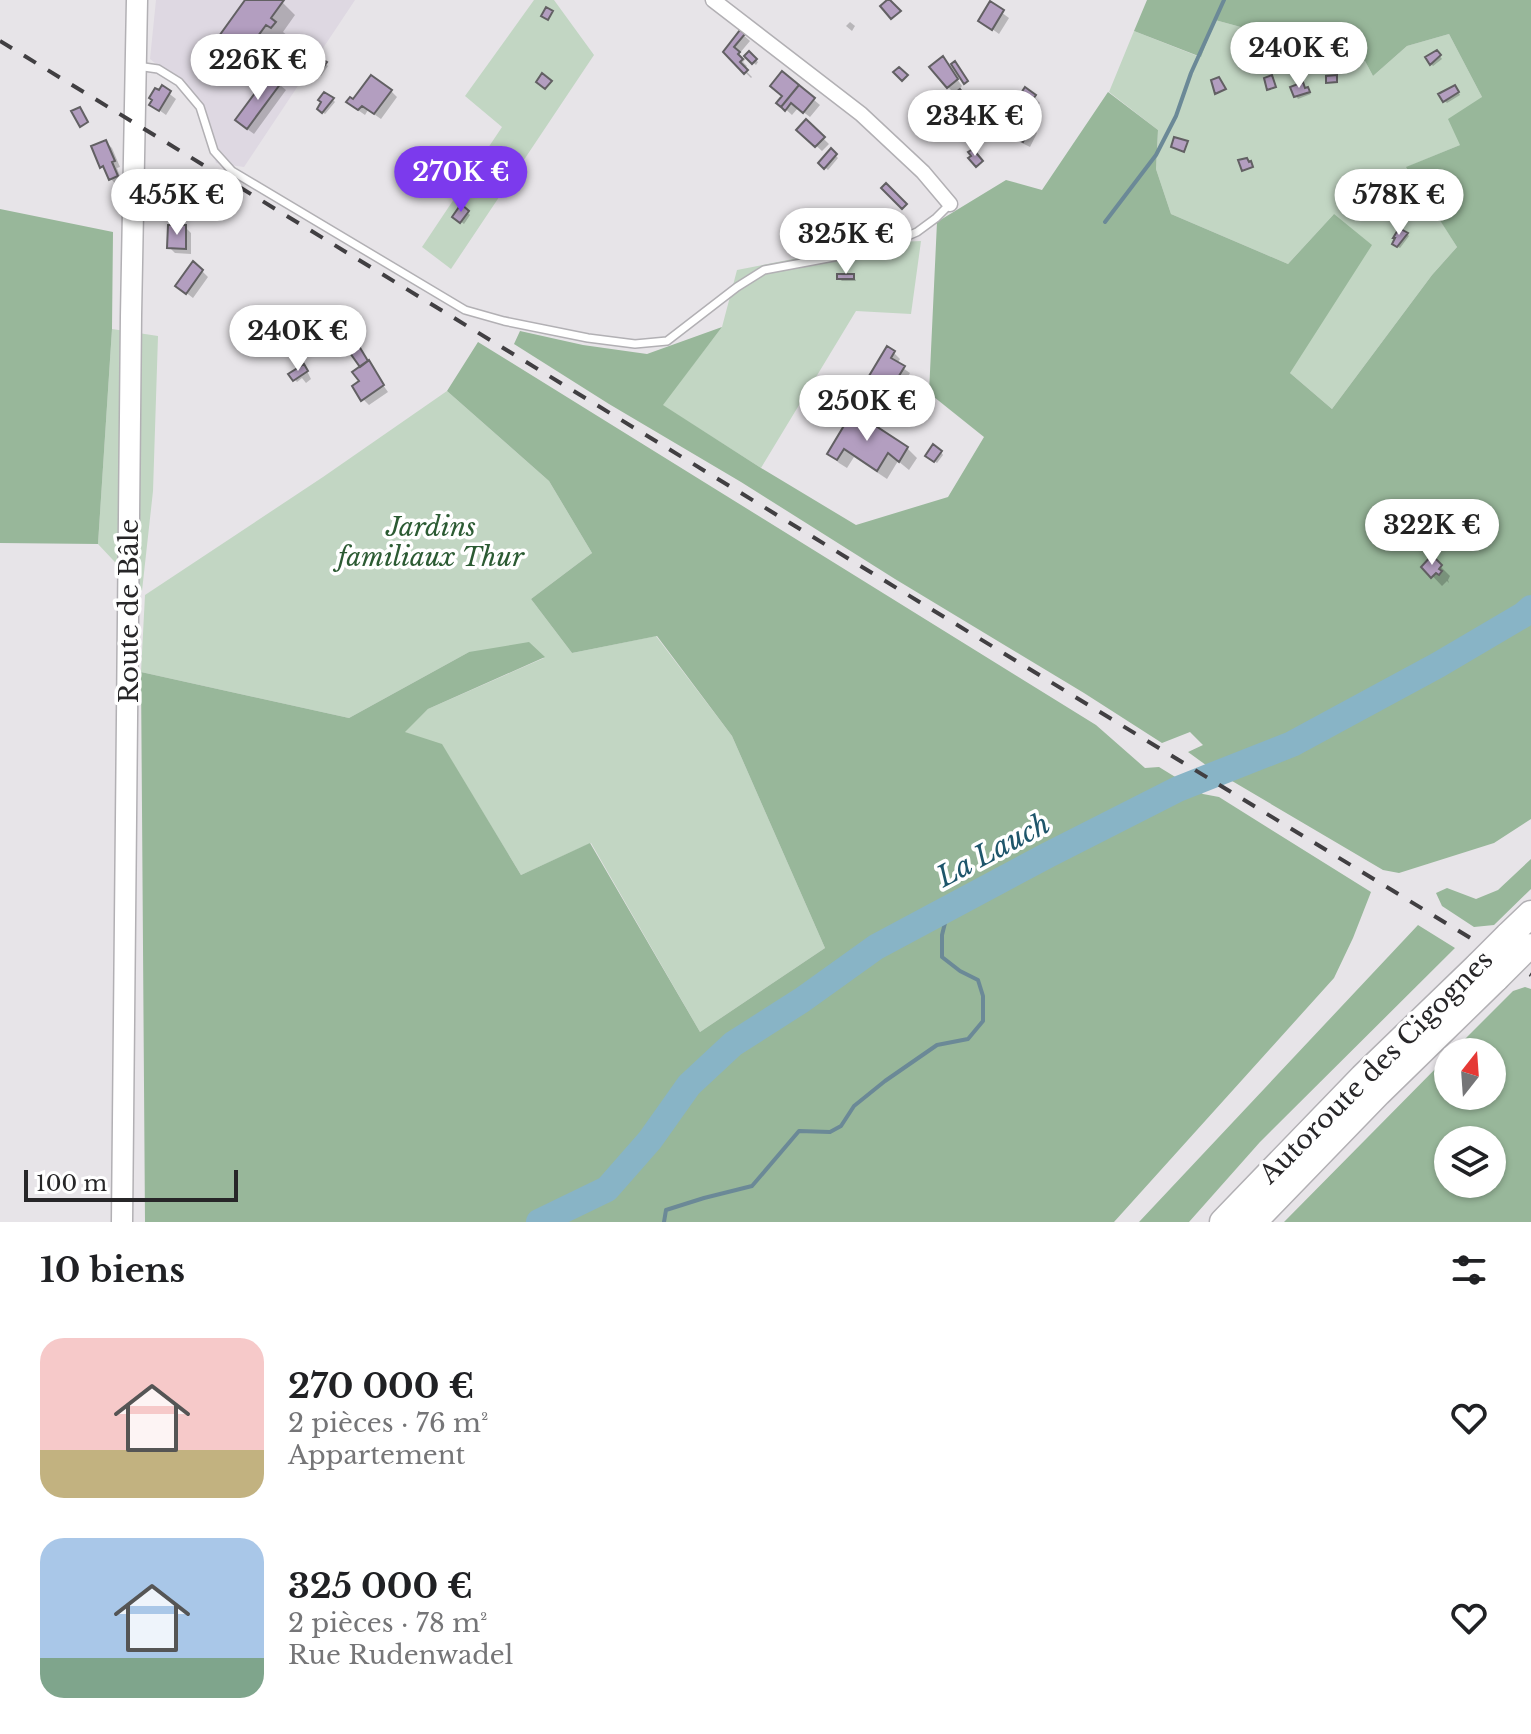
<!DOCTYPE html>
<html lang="fr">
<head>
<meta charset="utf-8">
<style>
	:root { --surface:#fff; --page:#f2f2f2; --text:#202124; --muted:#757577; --accent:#7c3aed }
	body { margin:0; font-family:"Libre Baskerville",serif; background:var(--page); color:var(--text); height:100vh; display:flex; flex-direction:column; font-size:30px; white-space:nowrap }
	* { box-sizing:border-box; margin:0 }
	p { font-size:26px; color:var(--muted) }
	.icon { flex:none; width:44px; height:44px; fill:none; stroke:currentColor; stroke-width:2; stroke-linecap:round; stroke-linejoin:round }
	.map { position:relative; height:1222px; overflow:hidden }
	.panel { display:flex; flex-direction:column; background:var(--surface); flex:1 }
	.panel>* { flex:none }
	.needle { width:52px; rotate:17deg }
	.tools { position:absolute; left:1434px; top:1038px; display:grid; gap:16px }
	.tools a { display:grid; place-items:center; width:72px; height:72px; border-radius:50%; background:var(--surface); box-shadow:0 2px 6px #0004; font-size:40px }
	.scale { position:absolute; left:24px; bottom:20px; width:214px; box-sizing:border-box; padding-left:8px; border:4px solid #272628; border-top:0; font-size:22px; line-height:28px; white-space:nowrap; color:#272628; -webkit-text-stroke:6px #fff; paint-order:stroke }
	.price { position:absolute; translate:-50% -68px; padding:0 18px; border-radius:28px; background:#fff; color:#222; font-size:26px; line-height:52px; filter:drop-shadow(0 2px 4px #0008) }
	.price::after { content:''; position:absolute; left:50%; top:48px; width:24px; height:18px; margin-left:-12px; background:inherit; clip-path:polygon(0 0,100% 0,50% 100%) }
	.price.active { background:var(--accent); color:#fff }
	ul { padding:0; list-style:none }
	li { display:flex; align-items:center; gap:24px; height:200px; padding:0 40px }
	li span { display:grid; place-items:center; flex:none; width:224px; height:160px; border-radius:24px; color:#555 }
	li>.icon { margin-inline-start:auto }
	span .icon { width:96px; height:96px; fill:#fffc; stroke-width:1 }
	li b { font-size:34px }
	h2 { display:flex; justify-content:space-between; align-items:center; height:96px; padding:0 40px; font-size:34px }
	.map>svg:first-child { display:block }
	.built { fill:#ded8e2 }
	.green { fill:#c2d6c3 }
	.forest { fill:#98b79a; fill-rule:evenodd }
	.shadow { fill:#0003 }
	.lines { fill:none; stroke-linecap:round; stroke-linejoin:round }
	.stream { stroke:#6b8997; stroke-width:4 }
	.river { stroke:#88b4c6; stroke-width:26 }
	.building { fill:#b39ec0; stroke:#626063; stroke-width:2 }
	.service-casing { stroke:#b2b0b4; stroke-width:10 }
	.minor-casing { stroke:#b2b0b4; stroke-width:17 }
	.secondary-casing { stroke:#b2b0b4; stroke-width:23 }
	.motorway-casing { stroke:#b2b0b4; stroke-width:29 }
	.service { stroke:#fff; stroke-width:7 }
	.minor { stroke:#fff; stroke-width:14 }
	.secondary { stroke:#fff; stroke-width:20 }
	.motorway { stroke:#fff; stroke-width:26 }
	.rail { stroke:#413f42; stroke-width:4; stroke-dasharray:14 14; stroke-linecap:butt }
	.motorway-bridge-casing { stroke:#b2b0b4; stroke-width:29; stroke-linecap:butt }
	.motorway-bridge { stroke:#fff; stroke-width:26 }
	.labels { text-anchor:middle; stroke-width:7; stroke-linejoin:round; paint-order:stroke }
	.park-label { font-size:26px; font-style:italic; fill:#2c5b33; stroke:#fff }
	.street-label { font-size:26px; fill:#272628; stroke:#fff }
	.water-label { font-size:28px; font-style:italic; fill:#1e566b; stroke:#fff }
</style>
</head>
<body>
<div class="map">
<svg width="1531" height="1222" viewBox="0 0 1531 1222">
	<rect width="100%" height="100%" fill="#e7e4e8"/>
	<!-- built -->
	<path class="built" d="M156,0H355L244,167L216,163L201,100L150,59Z"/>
	<!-- green -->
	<path class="green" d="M534,0H554L594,55L451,269L422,247L502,127L465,96Z
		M1215,20L1365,61L1373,76L1407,46L1449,34L1482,97L1460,145L1407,167L1457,247L1432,275L1332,409L1290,373L1334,214L1288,264L1171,214L1156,169L1158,130L1109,92L1134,31L1200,57Z
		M921,241L911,314L856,311L761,468L662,405L722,327L737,270L875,243Z
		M112,329L158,336L153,491L142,591L98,544Z
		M447,391L549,481L592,553L531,599L572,653L656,636L732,736L825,948L700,1032L591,843L521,875L442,745L404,732L428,709L544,658L469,652L349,718L141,672L145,595L323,477Z"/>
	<!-- forest -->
	<path class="forest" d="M1147,0H1531V819L1494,843L1399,873L1383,870L1210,768L1188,752L1203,745L1190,732L1162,743L1084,693L895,579L741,482L609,404L514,344L520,331L583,345L647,354L722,327L663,405L761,468L856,525L948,497L984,437L929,393L937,222L1006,180L1042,190L1108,92L1158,130L1156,169L1171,214L1288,264L1334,214L1372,245L1290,373L1332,409L1432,275L1457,247L1406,167L1460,145L1448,119L1482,97L1449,34L1407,46L1373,76L1365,61L1215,20L1201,57L1134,31Z
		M0,209L113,232L112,329L98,544L0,543Z
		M478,342L1096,725L1145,768L1159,767L1203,794L1219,797L1371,892L1353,938L1334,978L1114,1222H145L141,672L349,718L469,652L529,642L545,657L428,709L405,732L442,744L521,875L590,843L700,1032L825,948L732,736L657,636L572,653L531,599L592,553L549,481L447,391Z
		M1531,859V889L1494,925L1474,927L1442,906L1436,893L1447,888L1476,899L1498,890Z
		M1418,925L1455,948L1260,1142L1189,1222H1139Z
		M1525,987L1531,989V1222H1284L1448,1056V1096H1492V1052H1452L1513,991ZM1448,1140H1492V1184H1448Z"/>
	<!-- shadow -->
	<path class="shadow" d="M247,0H280L295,15L283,32L288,36L285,40L280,36L258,67L286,90L254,134L243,126L262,87L249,78L248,80L224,62L211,49Z
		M990,4L1009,18L999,34L980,20Z
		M850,22L855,26L852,31L846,26Z
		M741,33L750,41L739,54L744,59L749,54L758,62L756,65L747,57L743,62L747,66L744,69L752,77L751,78L725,52Z
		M1437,52L1442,59L1433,66L1431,64Z
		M943,59L962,86L958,90L983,120L976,125L970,119L956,95L948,87Z
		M322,61L328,66L321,76L315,70Z
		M783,74L820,105L810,117L798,108L792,115L779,103L784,96Z
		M1302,84L1311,94L1298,99L1296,96Z
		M162,88L176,99L166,115L152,105Z
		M1457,89L1460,95L1447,103L1444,100Z
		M391,91L397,97L381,119L368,110L365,115L355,108Z
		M1034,97L1040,103L1029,117L1021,111Z
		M333,100L335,102L325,114L319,109Z
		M806,122L829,144L822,151L799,130Z
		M1031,128L1037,133L1030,147L1016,140L1010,134Z
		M106,142L112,148L120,167L117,168L122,182L116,185L101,166Z
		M831,151L838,158L828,170L820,163Z
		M461,207L470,215L464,224L455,217Z
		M185,227L191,233V254L175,253L169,247Z
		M1407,234L1409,236L1400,248L1396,246Z
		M202,271L208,277L193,298L184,291Z
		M854,276L856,281H842L839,279Z
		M894,353L900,359L897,364L910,373L898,394L877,381L871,375Z
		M369,363L380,377L378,378L388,392L369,405L363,399L362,382L363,367Z
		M306,369L311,379L306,383L302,378L297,382L291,375Z
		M868,424L907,448L917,458L909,470L898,461L887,479L854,457L847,468L839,463L829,453Z
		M941,452L943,455L937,463L930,458Z
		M1432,558L1450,576L1448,580L1449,583L1447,581L1442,586L1424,567Z"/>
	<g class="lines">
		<!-- stream -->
		<path class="stream" d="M1105,222L1156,155L1176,116L1191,73L1224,0
			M664,1222L666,1210L704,1198L752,1186L799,1131L830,1132L841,1126L854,1106L885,1081L937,1045L968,1039L983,1021V996L978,980L960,971L942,957V935L949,907"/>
		<!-- river -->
		<path class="river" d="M539,1222L607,1189L650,1140L689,1085L733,1044L802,1000L876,947L1048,855L1178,789L1292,744L1438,665L1523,615L1531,608"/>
	</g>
	<!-- building -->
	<path class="building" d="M245,0H284L271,18L276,22L271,28L266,25L245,54L258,63L249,76L235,67L234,69L209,50Z
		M887,0H890L901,11L891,19L880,6Z
		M990,1L1004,10L992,30L978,21Z
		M546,7L553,11L548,20L541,16Z
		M740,30L745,34L734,47L740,52L738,54L743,59L740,62L748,70L744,74L723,52Z
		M1437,50L1441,55L1430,65L1425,57Z
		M749,51L757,59L752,64L744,56Z
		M943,56L958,79L947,88L929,67Z
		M322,59L327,62L318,75L312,70Z
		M955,61L968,81L964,84L951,64Z
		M899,67L908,75L902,81L893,72Z
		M782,71L799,85L781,107L776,103L782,96L770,86Z
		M542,73L552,81L545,89L536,82Z
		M269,74L281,83L247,129L235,120Z
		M371,75L392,90L374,114L362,106L358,110L346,102L350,97L353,99Z
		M1272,75L1276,87L1267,90L1264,78Z
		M1337,75V82L1326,83V76Z
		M1219,77L1226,89L1215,94L1211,80Z
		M1303,82L1305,88L1308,87L1310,92L1294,97L1290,87Z
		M162,85L171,91L159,111L149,105L152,100L149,98L155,88L159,90Z
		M799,85L815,98L803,113L791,103L785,111L781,107Z
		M1455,85L1459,92L1443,102L1438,94Z
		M1025,87L1036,95L1023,113L1013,105Z
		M960,89L979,113L969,121L950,97Z
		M324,92L334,98L322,113L317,109L321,102L318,100Z
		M80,107L88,122L80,127L71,111Z
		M806,119L825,137L815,147L796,130Z
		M1016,119L1032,126L1023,142L1008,134Z
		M1174,137L1188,141L1184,152L1171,147Z
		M106,140L115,161L112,162L118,176L109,180L103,166L100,168L91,146Z
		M831,148L837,154L824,169L818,163Z
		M973,149L983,161L976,167L968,158L971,156L968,152Z
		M1247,158L1249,162L1251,161L1253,167L1242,171L1238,160Z
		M886,183L907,204L902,209L881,188Z
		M461,204L469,211L460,223L452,217Z
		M168,225H186V249L167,248Z
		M1399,228L1408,233L1397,247L1392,244L1395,238H1393Z
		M193,261L203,270L186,294L175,286Z
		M837,274H854V279H837Z
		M359,346L368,361L360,367L350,353Z
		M887,346L895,351L891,358L905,366L891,389L869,376Z
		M369,360L384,385L361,401L352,386L359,381L352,372Z
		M304,364L308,371L293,381L288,374Z
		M851,414L866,424L868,421L908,447L899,462L888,453L877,471L844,449L837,460L827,454Z
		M933,444L942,451L934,462L925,456Z
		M1432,555L1442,565L1439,569L1442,571L1439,575L1436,573L1431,578L1421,567Z"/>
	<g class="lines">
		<!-- service casing -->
		<g class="service-casing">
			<path id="service" d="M137,66L158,69L179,82L200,107L214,151L232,171L465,310L504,321L588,338L635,344L667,341L737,287L764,270L877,249L917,232L936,218L950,204"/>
		</g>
		<!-- minor casing -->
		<g class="minor-casing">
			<path id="minor" d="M713,0L861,114L923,172L950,204"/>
		</g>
		<!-- secondary casing -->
		<g class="secondary-casing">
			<path id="secondary" d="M122,1222L131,316L137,0"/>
		</g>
		<!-- motorway casing -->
		<g class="motorway-casing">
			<path id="motorway" d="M1508,936L1531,914
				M1223,1222L1363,1077L1479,965
				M1253,1222L1378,1093L1496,978"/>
		</g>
		<!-- service -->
		<use href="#service" class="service"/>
		<!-- minor -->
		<use href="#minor" class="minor"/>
		<!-- secondary -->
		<use href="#secondary" class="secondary"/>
		<!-- motorway -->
		<use href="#motorway" class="motorway"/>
		<!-- rail -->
		<path class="rail" d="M0,41L1531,975"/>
		<!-- motorway-bridge casing -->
		<g class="motorway-bridge-casing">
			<path id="motorway-bridge" d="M1479,965L1508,936
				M1496,978L1527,947"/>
		</g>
		<!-- motorway-bridge -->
		<use href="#motorway-bridge" class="motorway-bridge"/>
	</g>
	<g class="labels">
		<!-- park labels -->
		<g class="park-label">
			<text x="431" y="536">Jardins<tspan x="431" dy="30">familiaux Thur</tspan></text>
		</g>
		<!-- street labels -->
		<g class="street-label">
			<text transform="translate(129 611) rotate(-90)" y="9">Route de Bâle</text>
			<text transform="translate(1376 1067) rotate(-45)" y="9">Autoroute des Cigognes</text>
		</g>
		<!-- water labels -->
		<g class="water-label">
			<text transform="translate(993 850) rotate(-28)" y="10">La Lauch</text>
		</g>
	</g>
</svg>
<div class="tools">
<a><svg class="needle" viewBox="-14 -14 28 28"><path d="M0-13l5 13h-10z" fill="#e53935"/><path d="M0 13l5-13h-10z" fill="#757577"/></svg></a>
<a><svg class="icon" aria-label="layers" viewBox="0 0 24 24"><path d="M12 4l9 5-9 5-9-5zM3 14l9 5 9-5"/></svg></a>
</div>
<div class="scale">100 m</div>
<b class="price" style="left:1299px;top:90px">240K €</b>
<b class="price" style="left:258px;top:102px">226K €</b>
<b class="price" style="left:975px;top:158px">234K €</b>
<b class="price active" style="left:461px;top:214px">270K €</b>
<b class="price" style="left:177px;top:237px">455K €</b>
<b class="price" style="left:1399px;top:237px">578K €</b>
<b class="price" style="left:846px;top:276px">325K €</b>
<b class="price" style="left:298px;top:373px">240K €</b>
<b class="price" style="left:867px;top:443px">250K €</b>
<b class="price" style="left:1432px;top:567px">322K €</b>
</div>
<section class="panel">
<h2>10 biens<svg class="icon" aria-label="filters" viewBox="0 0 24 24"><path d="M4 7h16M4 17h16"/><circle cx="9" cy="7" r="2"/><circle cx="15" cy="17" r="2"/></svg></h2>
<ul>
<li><span style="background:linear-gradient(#f6c9c9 70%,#c2b280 0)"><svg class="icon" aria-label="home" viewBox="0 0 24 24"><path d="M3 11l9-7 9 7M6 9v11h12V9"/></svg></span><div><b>270 000 €</b><p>2 pièces · 76 m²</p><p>Appartement</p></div><svg class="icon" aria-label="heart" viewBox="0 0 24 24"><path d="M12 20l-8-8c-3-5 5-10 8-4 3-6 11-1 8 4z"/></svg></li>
<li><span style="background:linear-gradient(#a9c7e8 75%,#7fa58c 0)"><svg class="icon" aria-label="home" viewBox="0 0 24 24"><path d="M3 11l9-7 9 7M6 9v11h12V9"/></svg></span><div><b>325 000 €</b><p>2 pièces · 78 m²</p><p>Rue Rudenwadel</p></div><svg class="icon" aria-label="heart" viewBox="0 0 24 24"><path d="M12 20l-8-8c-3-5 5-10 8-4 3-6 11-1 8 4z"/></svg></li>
</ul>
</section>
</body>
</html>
